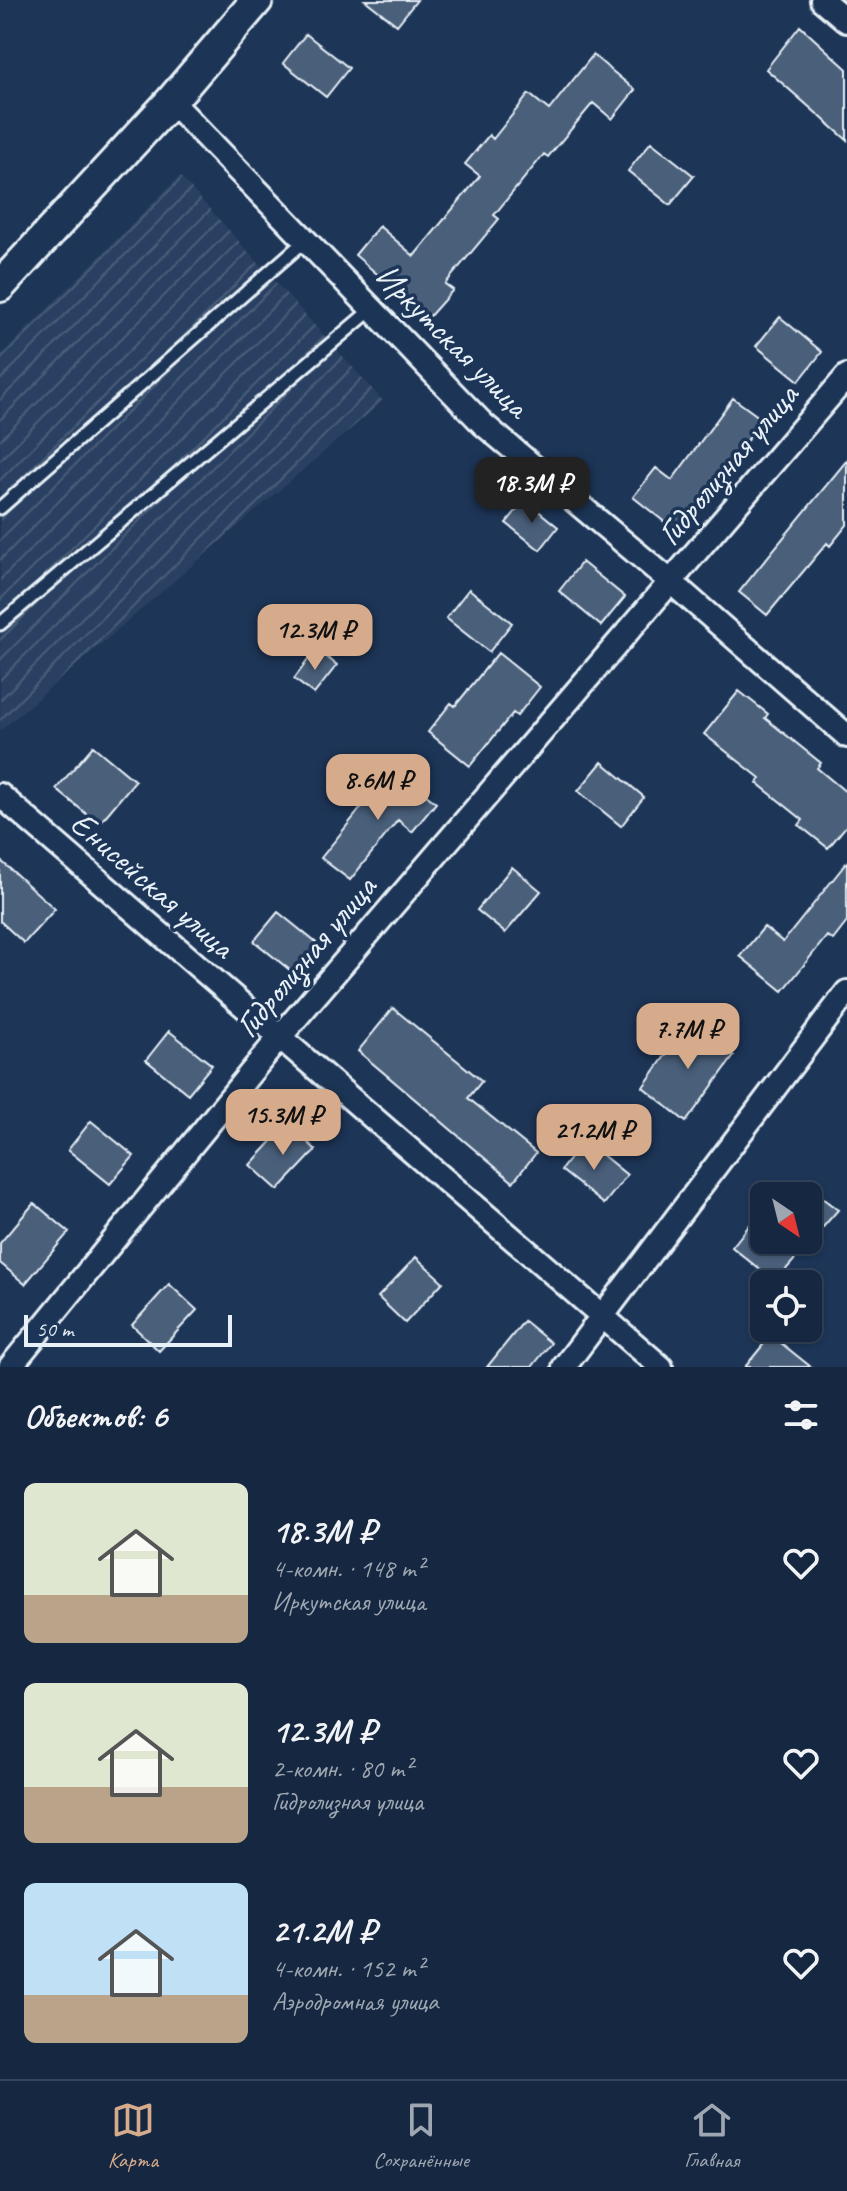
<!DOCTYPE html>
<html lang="ru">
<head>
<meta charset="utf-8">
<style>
	:root { --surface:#162841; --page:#1f3048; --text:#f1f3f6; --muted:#9ea6b1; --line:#35445a; --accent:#d6ab8b }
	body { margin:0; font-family:Caveat,sans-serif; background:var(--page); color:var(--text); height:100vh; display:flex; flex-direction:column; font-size:30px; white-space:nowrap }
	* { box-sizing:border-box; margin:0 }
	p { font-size:26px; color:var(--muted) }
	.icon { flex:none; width:44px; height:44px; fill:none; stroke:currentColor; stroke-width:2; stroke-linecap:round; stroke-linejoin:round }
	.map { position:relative; height:1367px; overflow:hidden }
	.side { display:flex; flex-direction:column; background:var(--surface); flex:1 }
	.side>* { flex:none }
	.needle { width:52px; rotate:145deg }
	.fabs { position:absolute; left:750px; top:1182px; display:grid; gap:16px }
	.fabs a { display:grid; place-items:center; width:72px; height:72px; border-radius:12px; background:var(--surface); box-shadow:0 2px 6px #0004,0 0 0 2px var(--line); font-size:40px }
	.scale { position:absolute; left:24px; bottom:20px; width:208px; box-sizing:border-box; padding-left:8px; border:4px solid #e8f1f8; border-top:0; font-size:22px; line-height:28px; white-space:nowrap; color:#e8f1f8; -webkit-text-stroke:6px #1d3557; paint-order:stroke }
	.price { position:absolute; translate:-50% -68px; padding:0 18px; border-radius:16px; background:var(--accent); color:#111; font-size:26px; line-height:52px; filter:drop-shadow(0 2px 4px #0008) }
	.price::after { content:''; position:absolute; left:50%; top:48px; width:24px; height:18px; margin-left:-12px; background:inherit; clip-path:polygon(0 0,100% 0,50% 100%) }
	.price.selected { background:#222; color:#fff }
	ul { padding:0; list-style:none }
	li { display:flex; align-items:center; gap:24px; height:200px; padding:0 24px }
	li span { display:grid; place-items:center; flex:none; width:224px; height:160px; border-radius:12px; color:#555 }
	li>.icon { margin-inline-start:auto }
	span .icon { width:96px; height:96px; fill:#fffc; stroke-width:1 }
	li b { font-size:34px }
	h2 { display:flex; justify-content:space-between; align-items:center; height:96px; padding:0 24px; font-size:34px }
	.dock { display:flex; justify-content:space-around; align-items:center; height:112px; border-top:2px solid var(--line); background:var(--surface); font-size:22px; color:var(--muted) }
	.dock a { display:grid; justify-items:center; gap:4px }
	.dock .selected { color:var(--accent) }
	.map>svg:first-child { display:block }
	.industrial { fill:url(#industrial-furrows) }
	.building { fill:#495e7a; stroke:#e8f1f8; stroke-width:2 }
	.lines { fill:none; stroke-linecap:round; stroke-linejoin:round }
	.lane-casing { stroke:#e8f1f8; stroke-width:17 }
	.street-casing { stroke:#e8f1f8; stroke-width:28 }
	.secondary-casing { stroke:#e8f1f8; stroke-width:36 }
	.lane { stroke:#1d3557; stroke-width:11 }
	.street { stroke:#1d3557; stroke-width:22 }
	.secondary { stroke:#1d3557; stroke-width:30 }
	.labels { text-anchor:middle; stroke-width:7; stroke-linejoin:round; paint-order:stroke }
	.street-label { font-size:34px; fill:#e8f1f8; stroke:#1d3557 }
</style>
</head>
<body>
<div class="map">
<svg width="847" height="1367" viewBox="0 0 847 1367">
	<defs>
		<pattern id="industrial-furrows" width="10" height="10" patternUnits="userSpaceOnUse" patternTransform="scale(2)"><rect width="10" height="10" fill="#2a4162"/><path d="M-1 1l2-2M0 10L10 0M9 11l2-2" fill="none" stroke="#495d79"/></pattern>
	</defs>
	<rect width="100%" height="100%" fill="#1d3557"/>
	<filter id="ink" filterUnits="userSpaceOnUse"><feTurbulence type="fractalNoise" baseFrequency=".0125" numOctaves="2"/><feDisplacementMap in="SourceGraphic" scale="16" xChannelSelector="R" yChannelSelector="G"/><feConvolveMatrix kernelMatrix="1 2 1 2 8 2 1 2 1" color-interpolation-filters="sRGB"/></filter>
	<g filter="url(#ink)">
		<!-- industrial -->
		<path class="industrial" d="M180,176L383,401L0,731V356Z"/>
		<!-- building -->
		<path class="building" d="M365,0H417L397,25Z
			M800,26L847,69V140L766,69Z
			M306,34L349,68L326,97L283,63Z
			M593,55L635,90L612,119L593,103L548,157L544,154L494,215L499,219L445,284L453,290L428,318L355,255L379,226L414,256L480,176L465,164L489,135L493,139L529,94L549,110Z
			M651,142L694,176L670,205L628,171Z
			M780,317L822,352L799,381L756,346Z
			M733,398L763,420L676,531L633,497L656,468L672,480Z
			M847,460V525L830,546L827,543L767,615L739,592Z
			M525,500L558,527L540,550L506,523Z
			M582,562L625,597L601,626L559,591Z
			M469,589L512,623L489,652L446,618Z
			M316,649L337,665L314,694L294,679Z
			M498,653L540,687L517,716L513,713L470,766L428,732L451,703L455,706Z
			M739,691L768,714L765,718L821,763L817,768L847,793V825L828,848L799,825L803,820L757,783L760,778L704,734Z
			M93,746L135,781L99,824L56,789Z
			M602,762L644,797L621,826L578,791Z
			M393,768L436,803L412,832L398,820L350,880L321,858Z
			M0,860L55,909L24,943L0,921Z
			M847,862V922L833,940L827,936L783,991L740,956L764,927L783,942Z
			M512,867L541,891L505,933L477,910Z
			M278,912L320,946L296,975L254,941Z
			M393,1008L482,1081L468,1098L536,1153L513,1182L358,1051Z
			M690,1021L734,1056L686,1122L643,1087Z
			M169,1031L212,1065L188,1094L146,1060Z
			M91,1121L134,1156L110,1184L68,1150Z
			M288,1124L316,1150L278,1190L250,1165Z
			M584,1140L627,1175L604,1204L561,1170Z
			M808,1187L838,1210L775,1282L732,1247L764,1207V1240H808Z
			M34,1203L69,1232L25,1284L0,1263V1243Z
			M416,1257L443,1282L405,1323L378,1297Z
			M169,1284L197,1310L159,1351L132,1325Z
			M524,1321L551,1343L532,1367H487Z
			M771,1335L811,1367H745Z"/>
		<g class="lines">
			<!-- lane casing -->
			<g class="lane-casing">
				<path id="lane" d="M0,508L307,239
					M0,624L372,309"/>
			</g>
			<!-- street casing -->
			<g class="street-casing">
				<path id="street" d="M822,0L847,21
					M171,101L483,424L671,582L847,736
					M0,795L661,1367
					M10,1367L279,1038L847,376
					M564,1367L847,992"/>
			</g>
			<!-- secondary casing -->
			<g class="secondary-casing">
				<path id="secondary" d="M0,286L171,101L257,0"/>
			</g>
			<!-- lane -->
			<use href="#lane" class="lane"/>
			<!-- street -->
			<use href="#street" class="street"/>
			<!-- secondary -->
			<use href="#secondary" class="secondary"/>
		</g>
	</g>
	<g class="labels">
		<!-- street labels -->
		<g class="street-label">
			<text transform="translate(453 340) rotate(45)" y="12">Иркутская улица</text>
			<text transform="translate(727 464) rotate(-50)" y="12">Гидролизная улица</text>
			<text transform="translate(153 884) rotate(41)" y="12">Енисейская улица</text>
			<text transform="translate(305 956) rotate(-50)" y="12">Гидролизная улица</text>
		</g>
	</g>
</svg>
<div class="fabs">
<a><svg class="needle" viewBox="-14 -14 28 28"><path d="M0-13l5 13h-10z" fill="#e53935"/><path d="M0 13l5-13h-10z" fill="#9ea6b1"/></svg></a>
<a><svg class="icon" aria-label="locate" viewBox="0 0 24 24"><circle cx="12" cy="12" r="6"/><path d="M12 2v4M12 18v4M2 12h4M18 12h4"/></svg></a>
</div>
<div class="scale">50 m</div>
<b class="price selected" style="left:532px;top:525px">18.3M ₽</b>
<b class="price" style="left:315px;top:672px">12.3M ₽</b>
<b class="price" style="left:378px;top:822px">8.6M ₽</b>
<b class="price" style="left:688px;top:1071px">7.7M ₽</b>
<b class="price" style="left:283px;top:1157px">15.3M ₽</b>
<b class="price" style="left:594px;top:1172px">21.2M ₽</b>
</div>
<section class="side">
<h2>Объектов: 6<svg class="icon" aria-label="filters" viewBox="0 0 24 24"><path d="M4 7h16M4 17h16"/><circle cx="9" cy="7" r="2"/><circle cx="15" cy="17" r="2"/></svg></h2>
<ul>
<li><span style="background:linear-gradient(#dfe7d0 70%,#b9a48a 0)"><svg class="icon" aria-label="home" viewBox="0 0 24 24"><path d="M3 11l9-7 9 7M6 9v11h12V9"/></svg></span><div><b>18.3M ₽</b><p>4-комн. · 148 m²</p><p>Иркутская улица</p></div><svg class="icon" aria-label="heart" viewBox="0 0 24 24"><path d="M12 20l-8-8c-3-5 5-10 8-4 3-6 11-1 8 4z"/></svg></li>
<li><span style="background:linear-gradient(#dfe7d0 65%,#b9a48a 0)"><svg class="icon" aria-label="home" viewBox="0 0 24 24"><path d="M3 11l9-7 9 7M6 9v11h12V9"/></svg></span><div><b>12.3M ₽</b><p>2-комн. · 80 m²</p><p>Гидролизная улица</p></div><svg class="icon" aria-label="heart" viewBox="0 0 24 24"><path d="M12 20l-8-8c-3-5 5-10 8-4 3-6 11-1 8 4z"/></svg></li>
<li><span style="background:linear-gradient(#bfe0f5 70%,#b9a48a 0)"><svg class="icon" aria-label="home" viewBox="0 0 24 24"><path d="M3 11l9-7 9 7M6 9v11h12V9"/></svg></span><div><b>21.2M ₽</b><p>4-комн. · 152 m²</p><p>Аэродромная улица</p></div><svg class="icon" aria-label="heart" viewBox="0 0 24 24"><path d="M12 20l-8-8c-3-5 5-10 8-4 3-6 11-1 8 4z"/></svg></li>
</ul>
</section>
<nav class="dock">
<a class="selected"><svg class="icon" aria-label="map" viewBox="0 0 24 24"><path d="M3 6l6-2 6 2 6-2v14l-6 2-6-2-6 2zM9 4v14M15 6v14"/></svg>Карта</a>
<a><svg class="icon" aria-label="saved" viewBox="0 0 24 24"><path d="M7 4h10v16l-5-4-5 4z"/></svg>Сохранённые</a>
<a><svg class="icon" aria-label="home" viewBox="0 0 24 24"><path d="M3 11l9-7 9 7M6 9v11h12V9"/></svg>Главная</a>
</nav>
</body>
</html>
